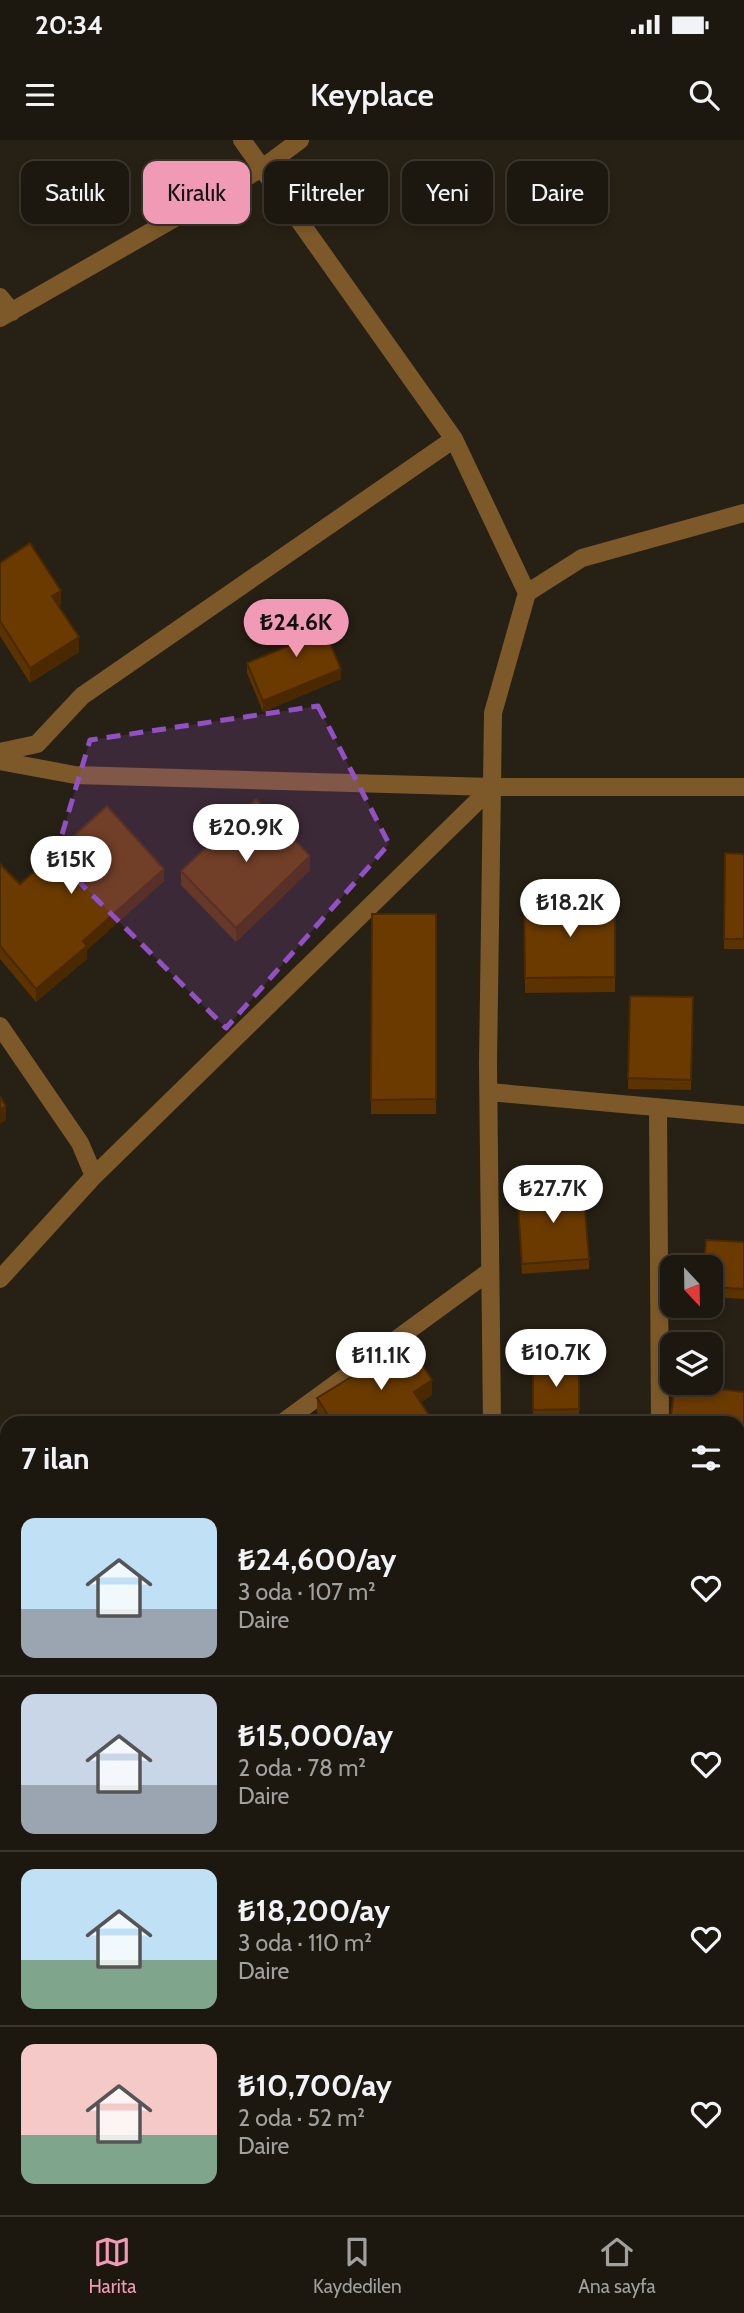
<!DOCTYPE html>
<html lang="tr">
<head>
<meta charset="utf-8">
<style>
	:root { --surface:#1d180f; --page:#2a251d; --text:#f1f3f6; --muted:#a0a09e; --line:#3b372f; --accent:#f09ab5 }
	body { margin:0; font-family:Cabin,sans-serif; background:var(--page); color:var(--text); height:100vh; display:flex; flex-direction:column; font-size:26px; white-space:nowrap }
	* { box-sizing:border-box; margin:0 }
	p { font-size:23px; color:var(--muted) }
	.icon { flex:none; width:38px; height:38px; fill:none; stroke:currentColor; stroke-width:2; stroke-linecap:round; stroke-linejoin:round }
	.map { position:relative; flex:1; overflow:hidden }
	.panel { position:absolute; left:0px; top:1276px; width:746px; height:800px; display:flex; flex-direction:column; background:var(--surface); border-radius:21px 21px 0 0; box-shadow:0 4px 10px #0003,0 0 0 2px var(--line) }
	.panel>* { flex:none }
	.guide { position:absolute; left:21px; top:21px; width:704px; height:63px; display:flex; gap:14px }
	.needle { width:46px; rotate:158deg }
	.buttons { position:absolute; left:660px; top:1115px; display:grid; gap:14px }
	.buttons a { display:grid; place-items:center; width:63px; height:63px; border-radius:14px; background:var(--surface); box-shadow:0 4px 10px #0003,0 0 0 2px var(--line); font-size:35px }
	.price { position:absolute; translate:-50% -60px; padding:0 16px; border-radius:24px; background:#fff; color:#222; font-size:23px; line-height:46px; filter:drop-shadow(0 2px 4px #0008) }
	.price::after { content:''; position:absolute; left:50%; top:42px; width:21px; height:16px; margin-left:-10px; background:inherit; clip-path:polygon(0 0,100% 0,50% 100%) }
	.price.current { background:var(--accent); color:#111 }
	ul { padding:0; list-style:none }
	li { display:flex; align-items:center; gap:21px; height:175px; padding:0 21px }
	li+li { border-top:2px solid var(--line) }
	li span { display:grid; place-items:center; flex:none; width:196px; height:140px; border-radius:14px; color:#555 }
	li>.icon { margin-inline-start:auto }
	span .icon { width:84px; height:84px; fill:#fffc; stroke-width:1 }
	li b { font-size:30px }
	h2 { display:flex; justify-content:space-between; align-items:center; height:84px; padding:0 21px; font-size:30px }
	.tag { padding:0 24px; border-radius:14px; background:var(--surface); box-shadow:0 4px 10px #0003,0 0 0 2px var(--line); font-size:24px; line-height:63px }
	.tag.current { background:var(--accent); color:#111 }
	.status { display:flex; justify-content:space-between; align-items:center; height:49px; padding:0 35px; background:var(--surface); direction:ltr }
	.status svg { height:19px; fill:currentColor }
	header { display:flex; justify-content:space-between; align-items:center; height:91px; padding:0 21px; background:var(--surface); font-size:32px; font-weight:600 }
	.menu { display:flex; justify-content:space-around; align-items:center; height:98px; border-top:2px solid var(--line); background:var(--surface); font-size:19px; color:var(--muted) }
	.menu a { display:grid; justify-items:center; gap:4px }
	.menu .current { color:var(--accent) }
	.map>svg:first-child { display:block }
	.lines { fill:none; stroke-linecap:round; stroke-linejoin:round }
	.minor { stroke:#7d592a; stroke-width:18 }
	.wall { fill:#5b3200 }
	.shaded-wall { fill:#4a2900 }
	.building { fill:#6a3a00; stroke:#4a2900; stroke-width:2 }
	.marked { fill:#9151c5; fill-opacity:0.2; stroke:#9151c5; stroke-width:5; stroke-dasharray:14 9; stroke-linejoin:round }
</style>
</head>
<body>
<div class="status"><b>20:34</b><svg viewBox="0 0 49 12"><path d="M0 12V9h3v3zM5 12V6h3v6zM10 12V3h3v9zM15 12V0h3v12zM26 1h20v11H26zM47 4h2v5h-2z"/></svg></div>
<header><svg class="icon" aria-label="menu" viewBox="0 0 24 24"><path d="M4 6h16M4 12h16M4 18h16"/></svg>Keyplace<svg class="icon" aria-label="search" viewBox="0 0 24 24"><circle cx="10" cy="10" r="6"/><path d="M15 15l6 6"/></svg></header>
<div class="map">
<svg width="744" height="2075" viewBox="0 0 744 2075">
	<rect width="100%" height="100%" fill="#272014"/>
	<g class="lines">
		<!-- minor -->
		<path class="minor" d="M242,0L454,299L527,453
			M0,157L12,172
			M0,178L264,27L300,0
			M0,612L37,604L82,556L454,299
			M0,621L75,635L492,647H744
			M0,886L80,1003L94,1036
			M489,952L744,975
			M658,969L660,1283
			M0,1139L94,1036L492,647
			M282,1283L490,1131
			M492,1283L488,925L493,573L527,453L582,418L744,373
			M738,1610L744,1611
			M0,1723L7,1720
			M0,1963L7,1975
			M738,1993H744
			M0,2029H7
			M738,2041H744
			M65,2068L68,2075"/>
	</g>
	<!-- wall -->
	<path class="wall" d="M0,423L61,465L59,466L79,512L30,543L0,496Z
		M285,483L341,539L263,572L247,533V523L290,505L285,494Z
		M725,713L744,714V809H724Z
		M0,724L20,744L164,741L87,810V819L36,862L0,819Z
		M310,730L236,802L181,745V731Z
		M615,760V852L525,853L524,761Z
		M372,774H436V974H371Z
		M630,856L693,857L691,950L628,949Z
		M517,1051L589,1119V1129L522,1134Z
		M744,1102V1159L710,1157V1127Z
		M579,1228V1280H533V1229Z
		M744,1252V1335L738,1334V1283Z
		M432,1255L421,1262L434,1283H324L317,1273V1258Z
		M738,1413H744V1500H738Z
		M738,1557H744V1597H738Z
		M738,1825H744V1935H738Z
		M94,2068H193L196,2075H97Z"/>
	<!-- shaded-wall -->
	<path class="shaded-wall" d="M61,451V465L52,471V456Z
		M79,497V512L30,543V528Z
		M341,529V539L263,572V561Z
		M310,716V730L236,802V788Z
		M164,729V741L87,810V819L36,862V849L83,801Z
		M6,966V980L0,984V970Z
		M432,1240V1255L414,1267V1252Z
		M7,1496V1509L0,1517V1504Z
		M7,1518V1531L0,1540V1526Z"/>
	<!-- building -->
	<path class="building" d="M30,403L61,451L52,456L79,497L30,528L0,481V423Z
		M316,470L341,529L263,561L247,523L293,504L285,483Z
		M256,659L310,716L236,788L181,731Z
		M107,666L164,729L83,801L87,806L36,849L0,806V724L20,744Z
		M725,713L744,714V799H724Z
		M615,760V837L525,838L524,761Z
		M372,774H436V959L371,960Z
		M630,856L693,857L691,940L628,938Z
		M0,957L6,966L0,970Z
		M583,1046L589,1119L522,1124L517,1051Z
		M706,1100L744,1102V1149L710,1147V1127H704Z
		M408,1202L432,1240L414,1252L434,1283H333L317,1258Z
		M579,1228V1269L533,1270V1229Z
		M675,1244L744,1252V1321L738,1320V1283H670Z
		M0,1386L7,1392V1496L0,1504Z
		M738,1413H744V1486H738Z
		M0,1507L7,1513V1518L0,1526Z
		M738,1557H744V1583H738Z
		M738,1825H744V1921H738Z
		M100,2068H193L196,2075H103Z
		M270,2068H339L341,2075H271Z"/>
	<!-- marked area -->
	<path class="marked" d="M318,566L389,704L226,888L55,718L90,600Z"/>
</svg>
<div class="buttons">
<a><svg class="needle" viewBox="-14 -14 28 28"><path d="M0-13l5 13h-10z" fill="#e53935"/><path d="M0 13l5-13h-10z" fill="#a0a09e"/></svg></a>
<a><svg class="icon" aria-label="layers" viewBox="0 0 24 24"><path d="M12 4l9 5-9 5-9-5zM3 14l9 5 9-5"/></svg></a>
</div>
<b class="price current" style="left:296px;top:519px">₺24.6K</b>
<b class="price" style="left:246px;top:724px">₺20.9K</b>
<b class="price" style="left:71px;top:756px">₺15K</b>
<b class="price" style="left:570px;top:799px">₺18.2K</b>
<b class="price" style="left:553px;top:1085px">₺27.7K</b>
<b class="price" style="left:556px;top:1249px">₺10.7K</b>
<b class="price" style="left:381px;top:1252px">₺11.1K</b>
<div class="guide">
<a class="tag">Satılık</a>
<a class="tag current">Kiralık</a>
<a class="tag">Filtreler</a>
<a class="tag">Yeni</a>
<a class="tag">Daire</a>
</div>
<section class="panel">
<h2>7 ilan<svg class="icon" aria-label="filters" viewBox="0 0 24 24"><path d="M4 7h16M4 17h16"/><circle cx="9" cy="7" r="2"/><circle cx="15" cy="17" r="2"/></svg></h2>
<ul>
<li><span style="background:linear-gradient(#bfe0f5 65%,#9aa5b1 0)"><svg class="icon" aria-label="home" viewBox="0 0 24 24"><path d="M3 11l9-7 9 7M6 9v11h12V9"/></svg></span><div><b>₺24,600/ay</b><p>3 oda · 107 m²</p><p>Daire</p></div><svg class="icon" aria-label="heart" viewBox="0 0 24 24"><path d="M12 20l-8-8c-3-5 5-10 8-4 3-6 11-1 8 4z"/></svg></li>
<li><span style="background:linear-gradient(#c9d6e8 65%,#9aa5b1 0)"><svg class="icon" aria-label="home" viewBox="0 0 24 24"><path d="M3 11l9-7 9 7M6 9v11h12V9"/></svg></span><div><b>₺15,000/ay</b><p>2 oda · 78 m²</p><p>Daire</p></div><svg class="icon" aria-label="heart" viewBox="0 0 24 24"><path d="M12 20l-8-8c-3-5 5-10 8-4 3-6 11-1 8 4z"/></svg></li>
<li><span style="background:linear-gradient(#bfe0f5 65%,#7fa58c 0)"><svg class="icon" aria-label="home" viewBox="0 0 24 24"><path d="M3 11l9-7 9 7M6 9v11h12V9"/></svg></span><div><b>₺18,200/ay</b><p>3 oda · 110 m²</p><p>Daire</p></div><svg class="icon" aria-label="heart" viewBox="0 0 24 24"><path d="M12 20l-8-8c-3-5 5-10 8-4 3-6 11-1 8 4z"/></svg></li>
<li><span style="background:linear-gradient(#f6c9c9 65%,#7fa58c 0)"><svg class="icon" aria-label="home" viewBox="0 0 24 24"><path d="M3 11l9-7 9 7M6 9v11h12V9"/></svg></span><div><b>₺10,700/ay</b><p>2 oda · 52 m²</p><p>Daire</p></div><svg class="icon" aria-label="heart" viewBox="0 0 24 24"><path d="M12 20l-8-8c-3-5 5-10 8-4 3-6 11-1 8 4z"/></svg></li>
</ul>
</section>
</div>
<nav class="menu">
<a class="current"><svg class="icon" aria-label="map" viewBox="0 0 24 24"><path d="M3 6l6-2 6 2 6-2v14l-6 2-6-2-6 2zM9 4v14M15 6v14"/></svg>Harita</a>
<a><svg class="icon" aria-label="saved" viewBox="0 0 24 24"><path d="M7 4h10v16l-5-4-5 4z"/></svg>Kaydedilen</a>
<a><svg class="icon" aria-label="home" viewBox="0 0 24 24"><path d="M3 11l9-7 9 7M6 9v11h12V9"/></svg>Ana sayfa</a>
</nav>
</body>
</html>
